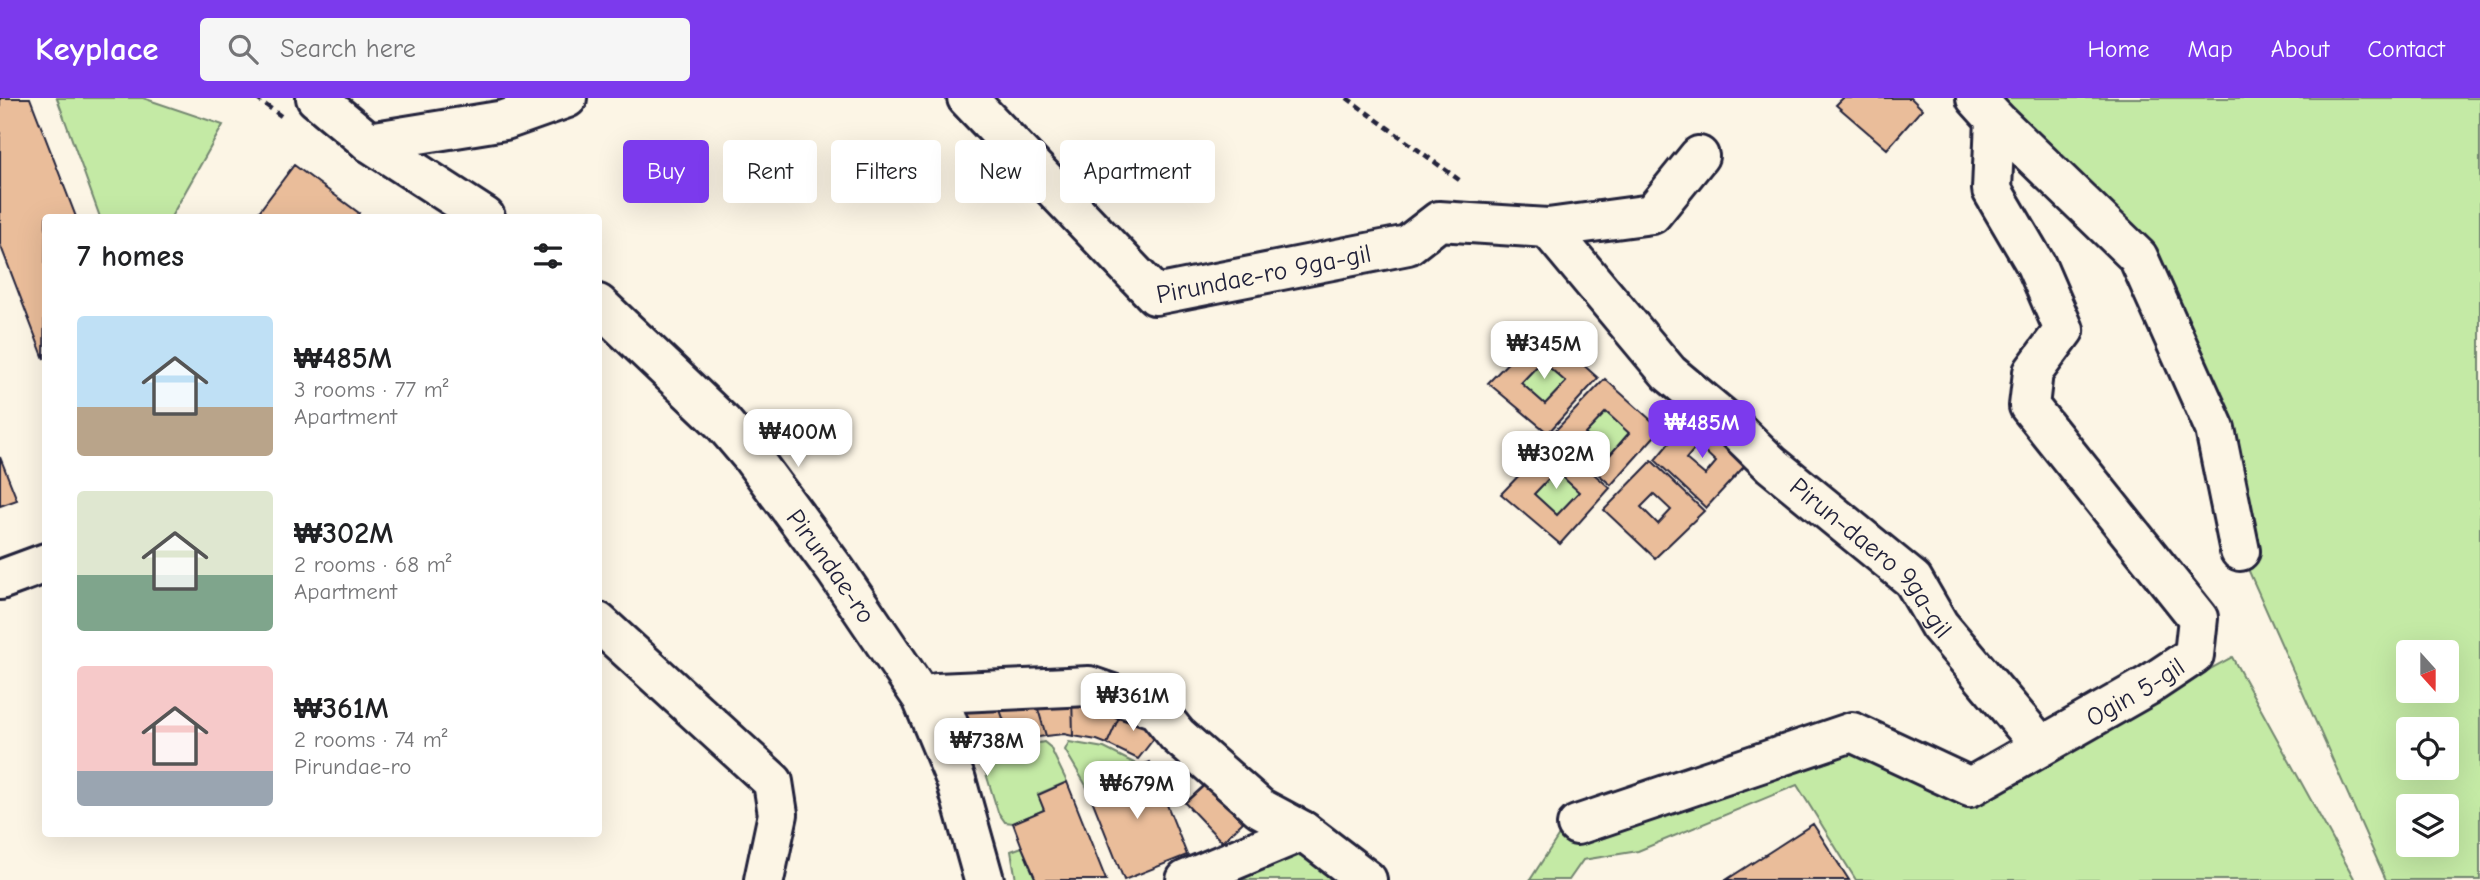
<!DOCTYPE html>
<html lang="en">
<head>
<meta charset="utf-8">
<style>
	:root { --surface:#fff; --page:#f6f6f6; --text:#202124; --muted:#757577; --accent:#7c3aed }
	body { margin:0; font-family:"Comic Neue",sans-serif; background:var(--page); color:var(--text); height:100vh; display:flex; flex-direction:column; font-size:26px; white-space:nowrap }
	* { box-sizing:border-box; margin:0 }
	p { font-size:23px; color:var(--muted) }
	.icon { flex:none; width:38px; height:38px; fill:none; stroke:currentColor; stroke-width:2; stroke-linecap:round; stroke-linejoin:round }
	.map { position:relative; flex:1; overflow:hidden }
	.drawer { position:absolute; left:42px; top:116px; width:560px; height:623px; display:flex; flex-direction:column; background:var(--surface); border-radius:7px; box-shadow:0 7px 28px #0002 }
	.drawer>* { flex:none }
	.guide { position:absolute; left:623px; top:42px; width:665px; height:63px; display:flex; gap:14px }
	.needle { width:46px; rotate:159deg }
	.controls { position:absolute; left:2396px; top:542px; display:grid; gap:14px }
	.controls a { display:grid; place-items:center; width:63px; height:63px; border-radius:7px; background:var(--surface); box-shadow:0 7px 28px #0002; font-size:35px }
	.price { position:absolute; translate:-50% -60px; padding:0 16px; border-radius:14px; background:#fff; color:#222; font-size:23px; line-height:46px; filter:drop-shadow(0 2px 4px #0008) }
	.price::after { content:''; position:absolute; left:50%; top:42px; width:21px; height:16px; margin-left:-10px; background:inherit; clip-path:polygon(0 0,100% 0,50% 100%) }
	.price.active { background:var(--accent); color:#fff }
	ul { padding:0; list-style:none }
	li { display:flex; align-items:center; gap:21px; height:175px; padding:0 35px }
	li span { display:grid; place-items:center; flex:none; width:196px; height:140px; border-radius:7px; color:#555 }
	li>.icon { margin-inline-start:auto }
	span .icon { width:84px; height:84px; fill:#fffc; stroke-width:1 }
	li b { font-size:30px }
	h2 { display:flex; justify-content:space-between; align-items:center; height:84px; padding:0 35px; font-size:30px }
	.chip { padding:0 24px; border-radius:7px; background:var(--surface); box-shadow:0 7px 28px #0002; font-size:24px; line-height:63px }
	.chip.active { background:var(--accent); color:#fff }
	header { display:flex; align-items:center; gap:42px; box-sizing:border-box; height:98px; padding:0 35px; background:var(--accent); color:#fff }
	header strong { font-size:33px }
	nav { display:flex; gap:38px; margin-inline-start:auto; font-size:24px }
	.search { width:490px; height:63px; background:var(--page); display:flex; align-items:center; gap:18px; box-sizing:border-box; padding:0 24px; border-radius:7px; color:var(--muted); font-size:26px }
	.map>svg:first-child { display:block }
	.green { fill:#c4eaa5; stroke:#738670; stroke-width:2; fill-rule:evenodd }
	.building { fill:#eabd9a; stroke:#22223b; stroke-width:2; fill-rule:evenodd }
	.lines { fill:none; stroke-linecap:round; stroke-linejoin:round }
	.minor-casing { stroke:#22223b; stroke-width:44 }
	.path { stroke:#22223b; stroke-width:4.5; stroke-dasharray:7 5; stroke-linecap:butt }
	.minor { stroke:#fcf5e5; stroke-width:38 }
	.labels { text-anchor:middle; stroke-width:5; stroke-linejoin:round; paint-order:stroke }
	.street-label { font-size:26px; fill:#22223b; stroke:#fcf5e5 }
</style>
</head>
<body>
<header>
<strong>Keyplace</strong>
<div class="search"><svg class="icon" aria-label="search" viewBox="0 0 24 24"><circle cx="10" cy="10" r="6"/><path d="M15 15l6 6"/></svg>Search here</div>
<nav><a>Home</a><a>Map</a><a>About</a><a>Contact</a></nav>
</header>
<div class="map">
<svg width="2480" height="782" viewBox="0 0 2480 782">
	<rect width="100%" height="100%" fill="#fcf5e5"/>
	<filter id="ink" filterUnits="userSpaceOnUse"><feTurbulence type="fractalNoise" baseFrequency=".0143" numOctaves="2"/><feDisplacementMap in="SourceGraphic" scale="14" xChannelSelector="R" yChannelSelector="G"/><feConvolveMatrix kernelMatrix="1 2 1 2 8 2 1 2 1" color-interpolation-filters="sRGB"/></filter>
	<g filter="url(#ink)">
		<!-- green -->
		<path class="green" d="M57,0H143L223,27L171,119H100Z
			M1997,0H2480V782H2386L2240,453L2148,142ZM2408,555H2446V593H2408ZM2408,632H2446V670H2408ZM2408,709H2446V747H2408Z
			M1542,263L1566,284L1545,306L1521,285Z
			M1606,314L1629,335L1609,358L1585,336Z
			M1556,373L1579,394L1557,417L1534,396Z
			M2232,559L2355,782H1856L1797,687L1638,753L1583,762L1569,782H1530L1561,734L1847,642L1964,705Z
			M1044,644L1050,649L1067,684L1038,696L1044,712L1013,725L1005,724L998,714L983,666C995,648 1025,648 1044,644Z
			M1069,644L1104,650L1140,668L1087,689L1065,652Z
			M1022,749L1036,782H1016L1011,753Z
			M1286,753L1306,755L1337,782H1216Z"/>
		<!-- building -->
		<path class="building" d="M0,0H30L76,119H46L44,261L0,146Z
			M1843,0H1911L1922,11L1887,51L1836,7Z
			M294,67L359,115L356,119H255Z
			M1542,230L1598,280L1548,335L1488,285ZM1542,263L1566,284L1545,306L1521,285Z
			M1605,281L1661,331L1611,387L1552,336ZM1606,314L1629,335L1609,358L1585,336Z
			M1694,315L1751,361L1706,410L1655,362ZM1698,347L1716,364L1705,377L1686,361Z
			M1554,341L1610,390L1560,446L1501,396ZM1556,373L1579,394L1557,417L1534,396Z
			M0,359L17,402L0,408Z
			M1652,363L1704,413L1655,460L1604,412ZM1654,396L1671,412L1658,426L1641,409Z
			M1072,597L1073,638L1064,636L1046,638L1035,601Z
			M1072,597L1124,608L1107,646L1097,642L1073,638Z
			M1035,601L1046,638L1011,643L998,606Z
			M998,606L1011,643L962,651L949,613Z
			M1124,608L1162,630L1138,661L1107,646Z
			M1150,664L1187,757L1124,782L1087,689Z
			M1067,684L1106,782H1036L1022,749L1013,725L1044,712L1038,697Z
			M1207,685L1243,724L1222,744L1185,705Z
			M1813,726L1849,782H1726Z"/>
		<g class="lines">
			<!-- minor casing -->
			<g class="minor-casing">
				<g id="minor">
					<path d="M316,0L369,44L485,119"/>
					<path id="s1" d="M967,0L1155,197L1408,147L1439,123L1548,130L1652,116L1699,58"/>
					<path d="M1995,21L2138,159L2215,331L2240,453"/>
					<path d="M369,44L505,22L567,0"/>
					<path id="s2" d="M1548,130L1669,275L1730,326L1771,366L1913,482L1939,527L2041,648"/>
					<path id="s3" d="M598,206L723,325L751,358L836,473L922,600L956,682L984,782"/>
					<path d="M0,482L46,465"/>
					<path d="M598,524L773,684L778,716L764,782"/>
					<path d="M951,634L937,595L1089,588L1156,611L1177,637L1260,710L1303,733L1367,782"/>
					<path id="s4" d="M1577,727L1852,634L1970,689L2149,587L2194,557L2198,520L2029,308L2033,274L2064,232L2036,167L1992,92L1995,21L1976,0"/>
					<path d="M1186,782L1303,733"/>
				</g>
			</g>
			<!-- path -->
			<path class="path" d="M256,0L281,18
				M1347,0L1462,84"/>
			<!-- minor -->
			<use href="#minor" class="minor"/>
		</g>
	</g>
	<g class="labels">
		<!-- street labels -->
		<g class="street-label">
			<text dy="9" stroke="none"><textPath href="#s1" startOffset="383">Pirundae-ro 9ga-gil</textPath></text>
			<text dy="9" stroke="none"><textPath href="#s2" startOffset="464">Pirun-daero 9ga-gil</textPath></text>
			<text dy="9" stroke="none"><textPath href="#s3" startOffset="352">Pirundae-ro</textPath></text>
			<text dy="9" stroke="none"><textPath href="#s4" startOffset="611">Ogin 5-gil</textPath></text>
		</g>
	</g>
</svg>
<div class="controls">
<a><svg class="needle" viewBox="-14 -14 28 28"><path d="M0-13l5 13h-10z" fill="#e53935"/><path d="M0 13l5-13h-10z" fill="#757577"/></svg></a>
<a><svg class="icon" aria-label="locate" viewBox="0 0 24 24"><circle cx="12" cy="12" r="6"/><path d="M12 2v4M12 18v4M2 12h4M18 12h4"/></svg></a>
<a><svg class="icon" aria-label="layers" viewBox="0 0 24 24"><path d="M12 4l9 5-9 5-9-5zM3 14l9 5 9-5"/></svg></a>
</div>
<b class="price" style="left:1544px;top:283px">₩345M</b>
<b class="price active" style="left:1702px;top:362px">₩485M</b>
<b class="price" style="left:798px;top:371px">₩400M</b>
<b class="price" style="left:1556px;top:393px">₩302M</b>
<b class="price" style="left:1133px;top:635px">₩361M</b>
<b class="price" style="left:987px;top:680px">₩738M</b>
<b class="price" style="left:1137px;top:723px">₩679M</b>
<div class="guide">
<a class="chip active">Buy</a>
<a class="chip">Rent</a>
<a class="chip">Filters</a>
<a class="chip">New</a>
<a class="chip">Apartment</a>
</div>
<section class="drawer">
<h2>7 homes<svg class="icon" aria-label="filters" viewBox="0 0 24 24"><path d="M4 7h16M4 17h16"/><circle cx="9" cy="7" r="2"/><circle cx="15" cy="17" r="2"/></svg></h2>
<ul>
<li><span style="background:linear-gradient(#bfe0f5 65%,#b9a48a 0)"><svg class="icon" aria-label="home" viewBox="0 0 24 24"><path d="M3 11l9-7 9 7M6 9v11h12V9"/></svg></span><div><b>₩485M</b><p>3 rooms · 77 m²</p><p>Apartment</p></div></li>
<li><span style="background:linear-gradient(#dfe7d0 60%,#7fa58c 0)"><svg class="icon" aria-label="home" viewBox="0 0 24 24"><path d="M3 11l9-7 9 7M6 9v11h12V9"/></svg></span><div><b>₩302M</b><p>2 rooms · 68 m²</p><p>Apartment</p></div></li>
<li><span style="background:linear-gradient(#f6c9c9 75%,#9aa5b1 0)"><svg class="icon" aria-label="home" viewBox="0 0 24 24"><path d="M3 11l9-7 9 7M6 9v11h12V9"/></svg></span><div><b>₩361M</b><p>2 rooms · 74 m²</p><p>Pirundae-ro</p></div></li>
</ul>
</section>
</div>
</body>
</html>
